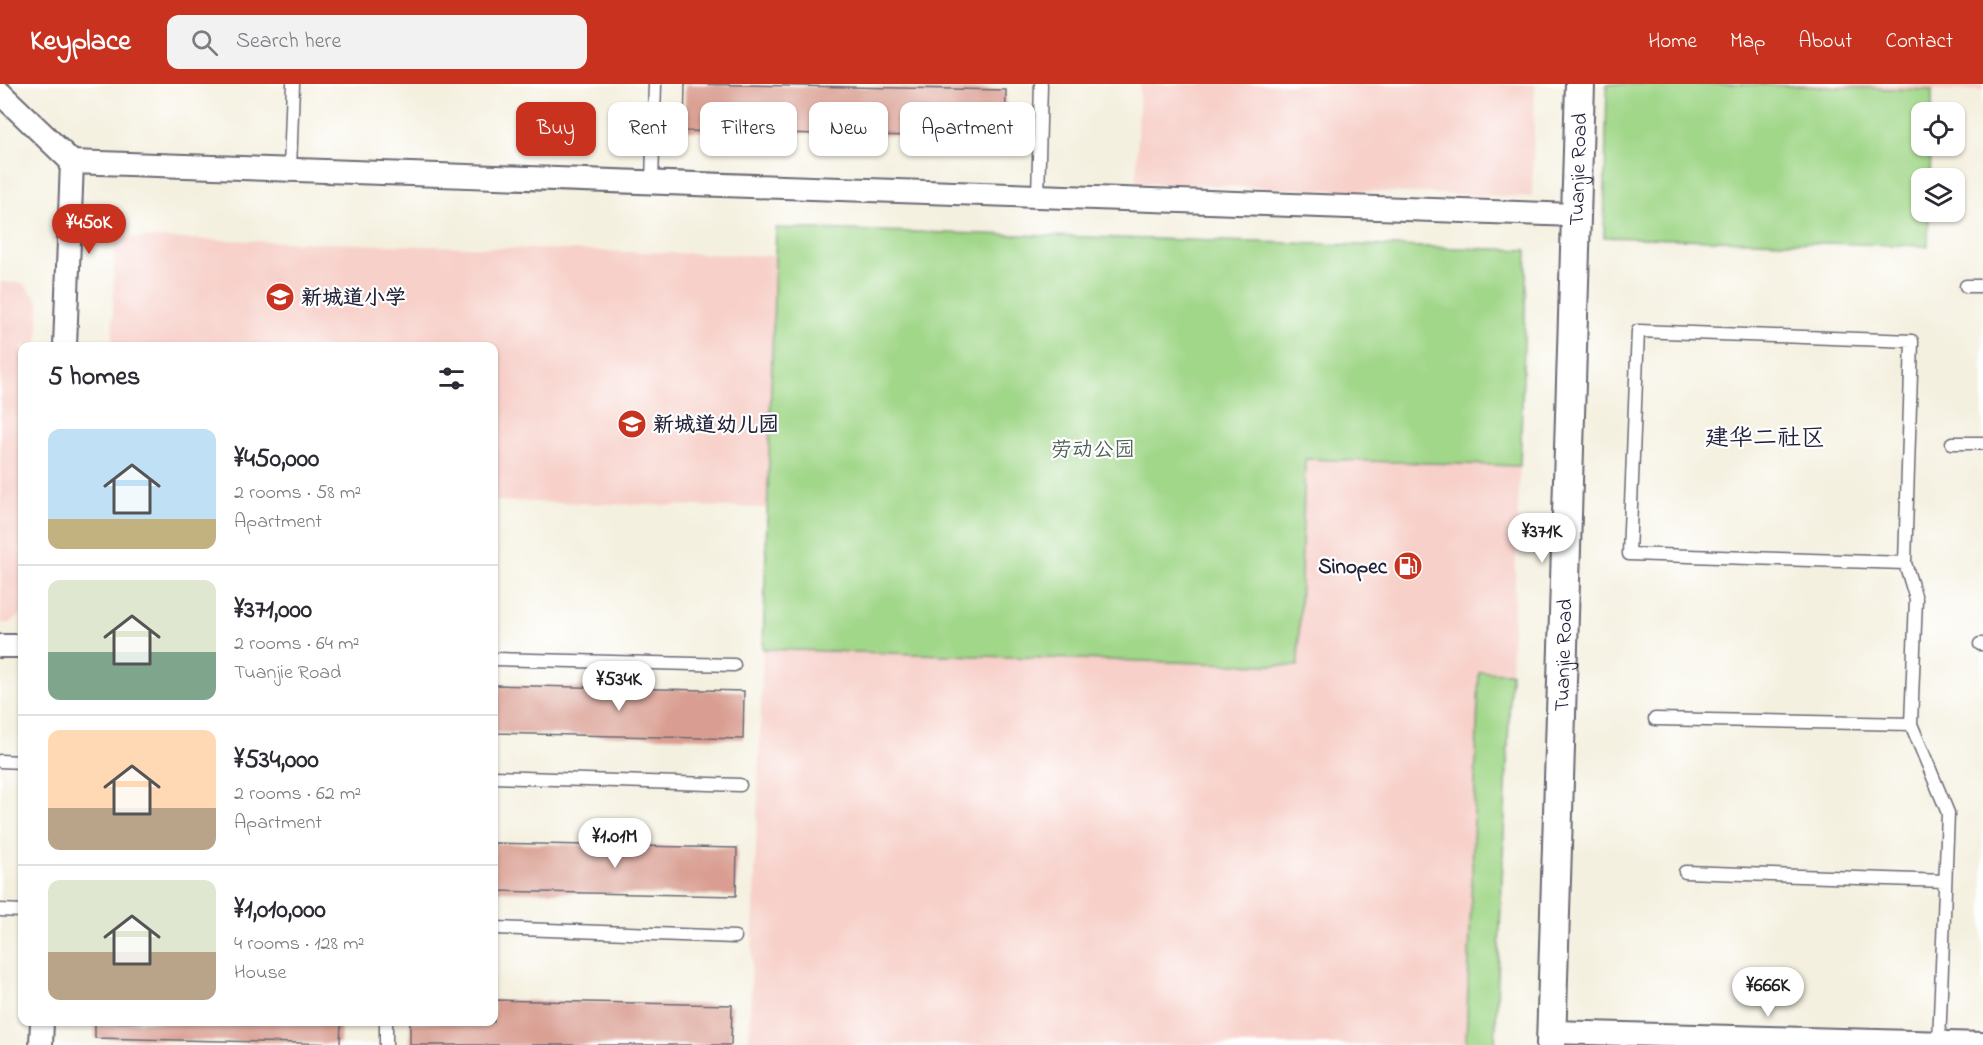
<!DOCTYPE html>
<html lang="en">
<head>
<meta charset="utf-8">
<style>
	:root { --surface:#fff; --page:#f2f2f3; --text:#2b2b33; --muted:#7c7c81; --line:#e1e1e2; --accent:#c8321e }
	body { margin:0; font-family:"Indie Flower","LXGW WenKai TC",sans-serif; background:var(--page); color:var(--text); height:100vh; display:flex; flex-direction:column; font-size:22px; white-space:nowrap }
	* { box-sizing:border-box; margin:0 }
	p { font-size:20px; color:var(--muted) }
	.icon { flex:none; width:33px; height:33px; fill:none; stroke:currentColor; stroke-width:2; stroke-linecap:round; stroke-linejoin:round }
	.map { position:relative; flex:1; overflow:hidden }
	.panel { position:absolute; left:18px; top:258px; width:480px; height:684px; display:flex; flex-direction:column; background:var(--surface); border-radius:12px; box-shadow:0 2px 4px #0004 }
	.panel>* { flex:none }
	.top-card { position:absolute; left:516px; top:18px; width:570px; height:54px; display:flex; gap:12px }
	.buttons { position:absolute; left:1911px; top:18px; display:grid; gap:12px }
	.buttons a { display:grid; place-items:center; width:54px; height:54px; border-radius:12px; background:var(--surface); box-shadow:0 2px 4px #0004; font-size:30px }
	.price { position:absolute; translate:-50% -51px; padding:0 14px; border-radius:21px; background:#fff; color:#222; font-size:20px; line-height:39px; filter:drop-shadow(0 2px 3px #0008) }
	.price::after { content:''; position:absolute; left:50%; top:36px; width:18px; height:14px; margin-left:-9px; background:inherit; clip-path:polygon(0 0,100% 0,50% 100%) }
	.price.on { background:var(--accent); color:#fff }
	ul { padding:0; list-style:none }
	li { display:flex; align-items:center; gap:18px; height:150px; padding:0 30px }
	li+li { border-top:2px solid var(--line) }
	li span { display:grid; place-items:center; flex:none; width:168px; height:120px; border-radius:12px; color:#555 }
	li>.icon { margin-inline-start:auto }
	span .icon { width:72px; height:72px; fill:#fffc; stroke-width:1 }
	li b { font-size:26px }
	h2 { display:flex; justify-content:space-between; align-items:center; height:72px; padding:0 30px; font-size:26px }
	.pill { padding:0 21px; border-radius:12px; background:var(--surface); box-shadow:0 2px 4px #0004; font-size:21px; line-height:54px }
	.pill.on { background:var(--accent); color:#fff }
	header { display:flex; align-items:center; gap:36px; box-sizing:border-box; height:84px; padding:0 30px; background:var(--accent); color:#fff }
	header strong { font-size:28px }
	nav { display:flex; gap:33px; margin-inline-start:auto; font-size:21px }
	.search { width:420px; height:54px; background:var(--page); display:flex; align-items:center; gap:15px; box-sizing:border-box; padding:0 21px; border-radius:12px; color:var(--muted); font-size:22px }
	.map>svg:first-child { display:block }
	.built { fill:#f7d0c9 }
	.green { fill:#a1d789; stroke:#627c62; stroke-width:1.5 }
	.building { fill:#d99e91 }
	.lines { fill:none; stroke-linecap:round; stroke-linejoin:round }
	.service-casing { stroke:#6c6a74; stroke-width:15 }
	.minor-casing { stroke:#6c6a74; stroke-width:26 }
	.tertiary-casing { stroke:#6c6a74; stroke-width:32 }
	.service { stroke:#fff; stroke-width:12 }
	.minor { stroke:#fff; stroke-width:22 }
	.tertiary { stroke:#fff; stroke-width:28 }
	.labels { text-anchor:middle; stroke-width:4.5; stroke-linejoin:round; paint-order:stroke }
	.street-label { font-size:21px; fill:#22223b; stroke:#fff }
	.poi-label { font-size:21px; font-weight:bold; fill:#22223b; stroke:#fff; text-anchor:start }
	.park-label { font-size:21px; fill:#4e6156; stroke:#fff }
	.quarter-label { font-size:24px; fill:#22223b; stroke:#fff }
</style>
</head>
<body>
<header>
<strong>Keyplace</strong>
<div class="search"><svg class="icon" aria-label="search" viewBox="0 0 24 24"><circle cx="10" cy="10" r="6"/><path d="M15 15l6 6"/></svg>Search here</div>
<nav><a>Home</a><a>Map</a><a>About</a><a>Contact</a></nav>
</header>
<div class="map">
<svg width="1983" height="961" viewBox="0 0 1983 961">
	<rect width="100%" height="100%" fill="#fff"/>
	<filter id="ink" filterUnits="userSpaceOnUse"><feTurbulence type="fractalNoise" baseFrequency=".0167" numOctaves="2"/><feDisplacementMap in="SourceGraphic" scale="12" xChannelSelector="R" yChannelSelector="G"/><feConvolveMatrix kernelMatrix="1 2 1 2 8 2 1 2 1" color-interpolation-filters="sRGB"/></filter>
	<filter id="wash" filterUnits="userSpaceOnUse"><feTurbulence type="fractalNoise" baseFrequency=".008" numOctaves="4" result="noise"/><feDisplacementMap in="SourceGraphic" scale="24" xChannelSelector="R" yChannelSelector="G"/><feGaussianBlur stdDeviation="1.35" result="paint"/><feColorMatrix in="noise" values="0 0 0 0 0 0 0 0 0 0 0 0 0 0 0 0 0 1.4 0 .05"/><feComposite in="paint" operator="in"/></filter>
	<g filter="url(#wash)">
		<rect width="100%" height="100%" fill="#f4f0df"/>
		<!-- built -->
		<path class="built" d="M1140,0H1535L1532,113L1136,99Z
			M1729,0H1983V7L1932,6Z
			M115,153L775,172L768,424L494,417V262H112Z
			M0,198L23,199L39,217L38,262H22V529L10,539H0Z
			M1305,375L1520,382L1511,589L1479,588L1466,961H749L763,565L1298,582Z"/>
		<!-- green -->
		<path class="green" d="M1607,0H1729L1932,6V28H1922V62H1931L1930,94H1922V128H1929L1928,162L1604,153Z
			M776,144L1527,166L1520,382L1305,375L1298,582L763,565Z
			M1479,588L1511,589L1495,961H1466Z"/>
		<g id="blocks">
			<!-- building -->
			<path class="building" d="M685,0L1006,6L1005,54L684,47Z
				M494,601L744,607L743,655L494,649Z
				M494,759L737,764L736,812L494,807Z
				M494,916L732,921L731,961H410V938H494Z
				M95,938H341L340,960L95,954Z"/>
		</g>
	</g>
	<g filter="url(#ink)">
		<use href="#blocks" fill-opacity="0" stroke="#6c6a74" stroke-width="1.5"/>
		<g class="lines">
			<!-- service casing -->
			<g class="service-casing">
				<path id="service" d="M290,85L293,0
					M652,98L655,0
					M1038,112L1041,0
					M1966,202H1983
					M1952,359H1983
					M1905,479L1629,470L1638,247L1912,257L1905,479L1916,515L1911,640L1948,729L1939,959
					M1980,560H1983
					M494,575L734,581
					M1655,635L1911,640
					M0,677L22,678
					M494,693L740,701
					M1685,788L1945,797
					M0,826L22,827
					M494,844L735,853
					M386,961V938"/>
			</g>
			<!-- minor casing -->
			<g class="minor-casing">
				<path id="minor" d="M0,9L72,78L1576,131
					M65,262L72,78
					M0,562H22
					M1552,948L1983,960
					M41,961L42,938"/>
			</g>
			<!-- tertiary casing -->
			<g class="tertiary-casing">
				<g id="tertiary">
					<path id="s1" d="M1551,961L1580,0"/>
				</g>
			</g>
			<!-- service -->
			<use href="#service" class="service"/>
			<!-- minor -->
			<use href="#minor" class="minor"/>
			<!-- tertiary -->
			<use href="#tertiary" class="tertiary"/>
		</g>
	</g>
	<!-- icons -->
	<defs>
		<g id="school-disc" transform="scale(1.5)"><circle r="9.5" fill="#c8321e" stroke="#fff"/><path d="M0-5L7-2L0 1L-7-2ZM-4 1L0 2.5L4 1V4Q0 6-4 4Z" fill="#fff"/></g>
		<g id="fuel-disc" transform="scale(1.5)"><circle r="9.5" fill="#c8321e" stroke="#fff"/><path d="M-5.5-6h7V0h2V4h1.3V-2.5L3-4.5l.8-.8L6-3V5H2.5V1h-1V6h-7ZM-4.2-4.7v3.2H.2V-4.7Z" fill="#fff"/></g>
	</defs>
	<g fill-rule="evenodd">
		<use href="#school-disc" x="280" y="213"/>
		<use href="#school-disc" x="632" y="340"/>
		<use href="#fuel-disc" x="1408" y="482"/>
	</g>
	<g class="labels">
		<!-- street labels -->
		<g class="street-label">
			<text dy="7" stroke="none"><textPath href="#s1" startOffset="876">Tuanjie Road</textPath></text>
			<text dy="7" stroke="none"><textPath href="#s1" startOffset="390">Tuanjie Road</textPath></text>
		</g>
		<!-- poi labels -->
		<g class="poi-label">
			<text x="301" y="220">新城道小学</text>
			<text x="653" y="347">新城道幼儿园</text>
			<text x="1387" y="489" text-anchor="end">Sinopec</text>
		</g>
		<!-- park labels -->
		<g class="park-label">
			<text x="1093" y="372">劳动公园</text>
		</g>
		<!-- quarter labels -->
		<g class="quarter-label">
			<text x="1765" y="361">建华二社区</text>
		</g>
	</g>
</svg>
<div class="buttons">
<a><svg class="icon" aria-label="locate" viewBox="0 0 24 24"><circle cx="12" cy="12" r="6"/><path d="M12 2v4M12 18v4M2 12h4M18 12h4"/></svg></a>
<a><svg class="icon" aria-label="layers" viewBox="0 0 24 24"><path d="M12 4l9 5-9 5-9-5zM3 14l9 5 9-5"/></svg></a>
</div>
<b class="price on" style="left:89px;top:171px">¥450K</b>
<b class="price" style="left:1542px;top:480px">¥371K</b>
<b class="price" style="left:619px;top:628px">¥534K</b>
<b class="price" style="left:615px;top:785px">¥1.01M</b>
<b class="price" style="left:1768px;top:934px">¥666K</b>
<div class="top-card">
<a class="pill on">Buy</a>
<a class="pill">Rent</a>
<a class="pill">Filters</a>
<a class="pill">New</a>
<a class="pill">Apartment</a>
</div>
<section class="panel">
<h2>5 homes<svg class="icon" aria-label="filters" viewBox="0 0 24 24"><path d="M4 7h16M4 17h16"/><circle cx="9" cy="7" r="2"/><circle cx="15" cy="17" r="2"/></svg></h2>
<ul>
<li><span style="background:linear-gradient(#bfe0f5 75%,#c2b280 0)"><svg class="icon" aria-label="home" viewBox="0 0 24 24"><path d="M3 11l9-7 9 7M6 9v11h12V9"/></svg></span><div><b>¥450,000</b><p>2 rooms · 58 m²</p><p>Apartment</p></div></li>
<li><span style="background:linear-gradient(#dfe7d0 60%,#7fa58c 0)"><svg class="icon" aria-label="home" viewBox="0 0 24 24"><path d="M3 11l9-7 9 7M6 9v11h12V9"/></svg></span><div><b>¥371,000</b><p>2 rooms · 64 m²</p><p>Tuanjie Road</p></div></li>
<li><span style="background:linear-gradient(#ffd9b3 65%,#b9a48a 0)"><svg class="icon" aria-label="home" viewBox="0 0 24 24"><path d="M3 11l9-7 9 7M6 9v11h12V9"/></svg></span><div><b>¥534,000</b><p>2 rooms · 62 m²</p><p>Apartment</p></div></li>
<li><span style="background:linear-gradient(#dfe7d0 60%,#b9a48a 0)"><svg class="icon" aria-label="home" viewBox="0 0 24 24"><path d="M3 11l9-7 9 7M6 9v11h12V9"/></svg></span><div><b>¥1,010,000</b><p>4 rooms · 128 m²</p><p>House</p></div></li>
</ul>
</section>
</div>
</body>
</html>
